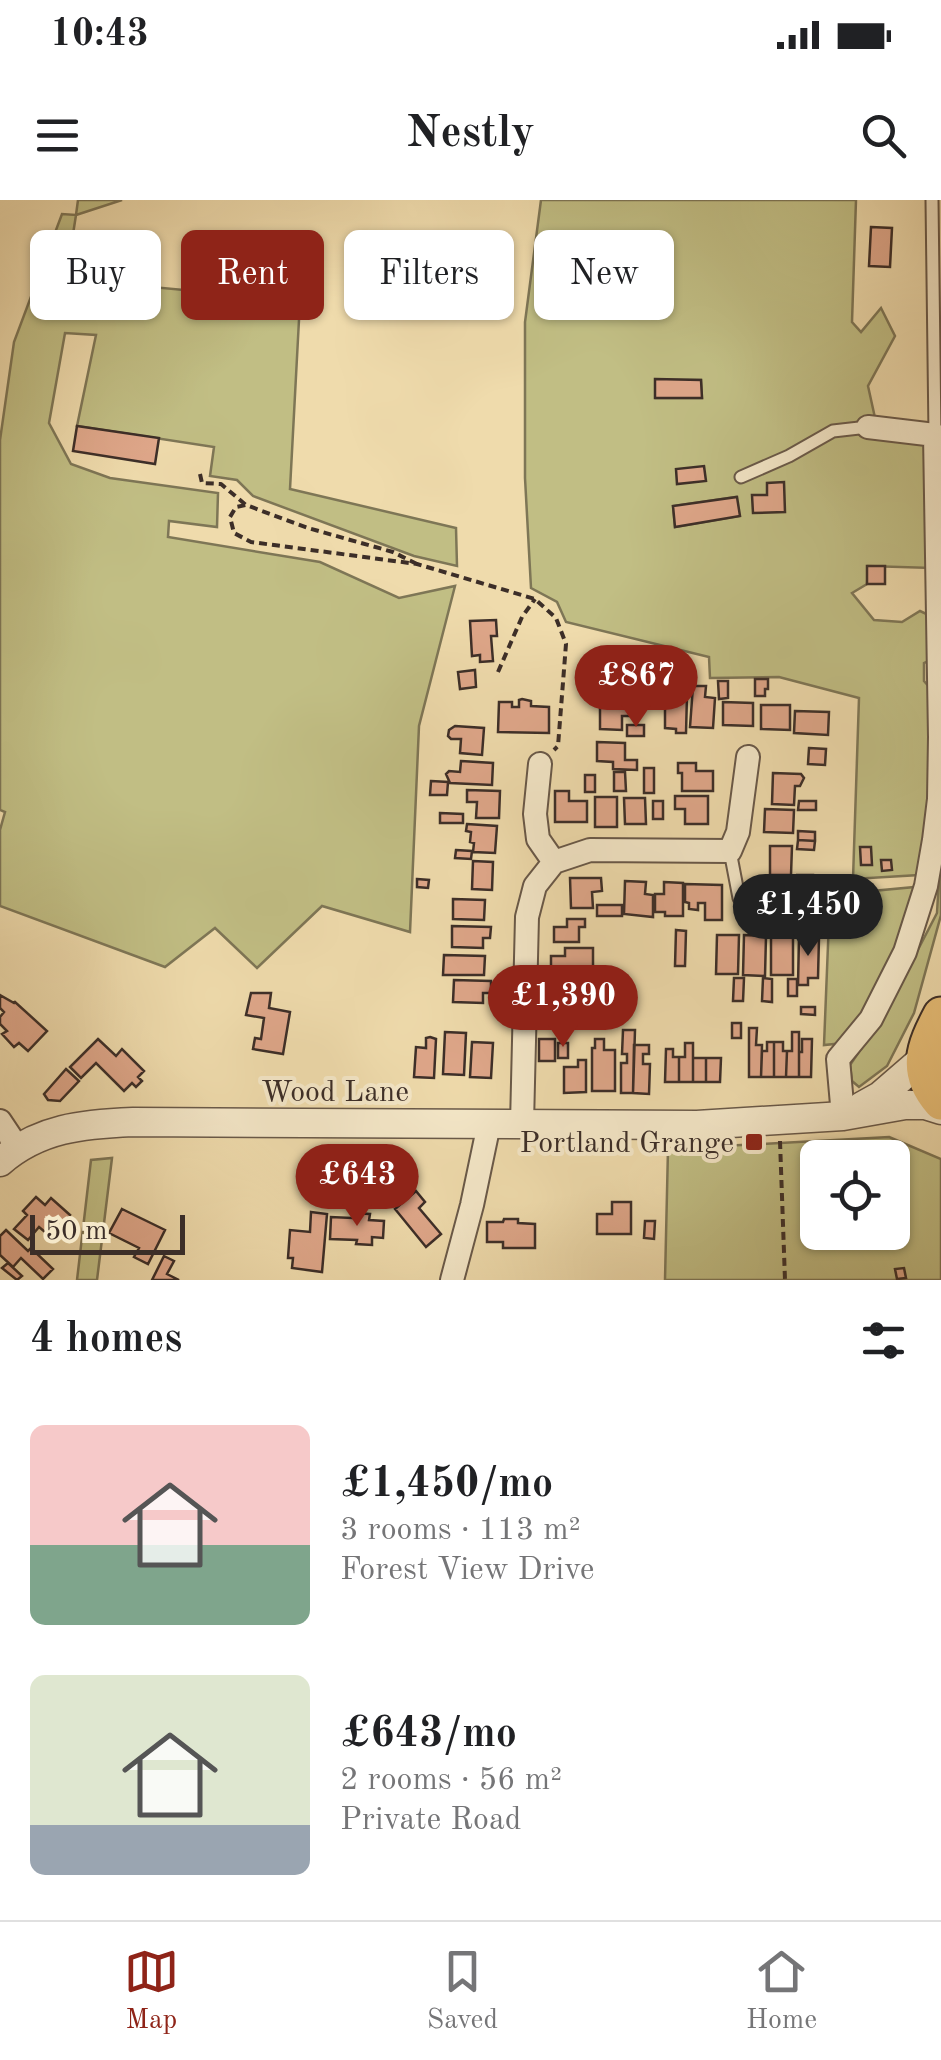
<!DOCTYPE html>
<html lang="en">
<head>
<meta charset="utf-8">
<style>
	:root { --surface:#fff; --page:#f2f2f2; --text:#202124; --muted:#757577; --line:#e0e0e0; --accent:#8f2418 }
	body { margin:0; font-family:"Old Standard TT",serif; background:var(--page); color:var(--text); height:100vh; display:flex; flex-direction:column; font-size:38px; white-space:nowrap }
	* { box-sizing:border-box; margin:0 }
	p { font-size:32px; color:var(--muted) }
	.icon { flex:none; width:55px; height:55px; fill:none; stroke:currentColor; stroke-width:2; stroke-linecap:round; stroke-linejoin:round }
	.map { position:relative; height:1080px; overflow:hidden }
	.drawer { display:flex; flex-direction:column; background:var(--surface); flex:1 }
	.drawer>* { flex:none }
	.hud { position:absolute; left:30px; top:30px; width:882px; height:90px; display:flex; gap:20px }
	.fabs { position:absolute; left:800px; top:940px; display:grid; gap:20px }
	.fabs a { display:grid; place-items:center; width:110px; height:110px; border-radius:15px; background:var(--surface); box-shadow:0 2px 8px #0004; font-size:50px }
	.scale { position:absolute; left:30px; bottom:25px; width:155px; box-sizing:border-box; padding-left:10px; border:5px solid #3c2e28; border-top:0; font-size:28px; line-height:35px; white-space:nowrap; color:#3c2e28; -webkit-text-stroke:8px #f5e8c9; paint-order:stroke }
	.price { position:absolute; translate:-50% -85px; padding:0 22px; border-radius:35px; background:var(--accent); color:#fff; font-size:32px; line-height:65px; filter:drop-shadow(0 2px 5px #0008) }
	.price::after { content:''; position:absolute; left:50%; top:60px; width:30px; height:22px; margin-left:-15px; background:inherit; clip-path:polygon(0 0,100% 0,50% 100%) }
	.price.selected { background:#222; color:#fff }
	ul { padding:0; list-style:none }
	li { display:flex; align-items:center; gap:30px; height:250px; padding:0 30px }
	li span { display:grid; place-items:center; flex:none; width:280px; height:200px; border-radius:15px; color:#555 }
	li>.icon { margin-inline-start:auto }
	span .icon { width:120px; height:120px; fill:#fffc; stroke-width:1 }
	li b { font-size:42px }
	h2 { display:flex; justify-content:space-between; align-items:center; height:120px; padding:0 30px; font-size:42px }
	.tag { padding:0 35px; border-radius:15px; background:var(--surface); box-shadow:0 2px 8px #0004; font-size:35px; line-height:90px }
	.tag.selected { background:var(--accent); color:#fff }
	.status { display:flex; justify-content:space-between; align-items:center; height:70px; padding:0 50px; background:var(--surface); direction:ltr }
	.status svg { height:28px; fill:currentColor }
	header { display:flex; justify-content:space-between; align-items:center; height:130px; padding:0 30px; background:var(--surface); font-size:45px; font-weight:700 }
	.tabs { display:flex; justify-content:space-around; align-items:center; height:140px; border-top:2px solid var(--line); background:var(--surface); font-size:28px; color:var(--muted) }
	.tabs a { display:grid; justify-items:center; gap:5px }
	.tabs .selected { color:var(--accent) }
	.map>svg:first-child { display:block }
	.green { fill:#c1be84; stroke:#7e7656; stroke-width:2.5; fill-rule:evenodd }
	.building { fill:#dfa78a; stroke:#3c2e28; stroke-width:2.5 }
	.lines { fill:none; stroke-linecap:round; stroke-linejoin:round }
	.service-casing { stroke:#695949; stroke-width:15 }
	.minor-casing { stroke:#695949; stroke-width:26 }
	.tertiary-casing { stroke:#695949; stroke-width:31 }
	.primary-casing { stroke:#3c2e28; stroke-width:39 }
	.path { stroke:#3c2e28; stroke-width:4; stroke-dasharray:8 5; stroke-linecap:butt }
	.service { stroke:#f5e8c9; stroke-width:11 }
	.minor { stroke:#f5e8c9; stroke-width:22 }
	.tertiary { stroke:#f5e8c9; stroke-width:28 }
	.primary { stroke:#e8be76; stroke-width:35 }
	.poi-dot { fill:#8f2418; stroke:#f5e8c9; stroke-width:4 }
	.labels { text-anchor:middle; stroke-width:8; stroke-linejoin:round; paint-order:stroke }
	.street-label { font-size:30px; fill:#3c2e28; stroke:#f5e8c9 }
	.poi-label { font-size:30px; fill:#3c2e28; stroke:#f5e8c9; text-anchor:end }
</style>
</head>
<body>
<div class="status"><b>10:43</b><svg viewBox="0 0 49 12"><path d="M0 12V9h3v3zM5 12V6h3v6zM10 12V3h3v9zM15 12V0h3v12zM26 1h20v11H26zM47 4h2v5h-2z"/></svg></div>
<header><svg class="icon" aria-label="menu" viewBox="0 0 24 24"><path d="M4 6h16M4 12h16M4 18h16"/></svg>Nestly<svg class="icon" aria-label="search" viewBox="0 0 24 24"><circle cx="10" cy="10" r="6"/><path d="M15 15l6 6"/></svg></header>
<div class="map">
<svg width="941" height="1080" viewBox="0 0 941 1080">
	<rect width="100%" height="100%" fill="#efdbac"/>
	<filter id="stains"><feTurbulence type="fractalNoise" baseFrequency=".002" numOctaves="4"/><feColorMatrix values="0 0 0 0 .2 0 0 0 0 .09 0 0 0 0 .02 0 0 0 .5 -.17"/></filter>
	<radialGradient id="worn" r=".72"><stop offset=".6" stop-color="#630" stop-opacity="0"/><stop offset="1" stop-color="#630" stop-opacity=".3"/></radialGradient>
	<!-- green -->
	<path class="green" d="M78,0H122L76,15L66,79L300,101L290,289L456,328L457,366L414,356L253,296L237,280L210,276L214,247L77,226L96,135L65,133L49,223L71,264L110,278L218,293L217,327L169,321L168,337L320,362L399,398L455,386L419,526L410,732L322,706L257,768L215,728L165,767L0,706V630L5,612L0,610V240L14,142L62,14L76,15Z
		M541,0H856L852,122L861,132L881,108L895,136L868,186L879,236L925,244L932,368L868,366L867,384L852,393L874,420L902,422L920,411L933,417L935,458L924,463V481L931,489V602L919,675L853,679L859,498L779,477L710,478L709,457L566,422L557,402L531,388L525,278V122ZM656,180H701L702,198H656ZM736,297L739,316L675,327L673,306Z
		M941,644V715L914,813L887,866L859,887L852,881L850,865L884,815L937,713Z
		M915,687L885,777L844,843L824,845L830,695Z
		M889,937L941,959V1080H665L668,949ZM818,958H892V1032H818Z
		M112,958L97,1080H77L91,960Z"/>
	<!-- building -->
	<path class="building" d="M871,27L892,28L890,67L869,66Z
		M655,179L701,180L702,198H655Z
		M77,226L159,238L155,264L73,251Z
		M704,266L706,281L677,284L676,269Z
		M784,282L785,312L753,313L752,295H767V283Z
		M737,297L740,316L675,327L673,306Z
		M867,366H885V384H867Z
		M496,420L497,436H491L493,461L480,462V455L472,456L470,421Z
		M587,463H626V468H641V501L605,500V477H587Z
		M475,470L476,487L460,489L458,472Z
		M755,479H768V489H765V496H755Z
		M718,481H728V498L719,499Z
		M693,486H706L705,497L715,498L713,528L690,527Z
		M665,495H687L686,533H676V529L665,528Z
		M522,499L531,501V506L549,507V533L498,532L499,502H512V507H519V500Z
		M723,502L753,503V526L723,525Z
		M600,503L633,504V516H622V530L600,529Z
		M761,505H790V530L761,529Z
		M795,511L829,512L828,535L794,533Z
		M627,525H644V536H627Z
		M455,526L484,528L482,555L460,553L461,539H451L448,536L449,530Z
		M597,542L625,543V560H637V570L613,569V562L597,561Z
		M809,548L826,549L825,565L808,564Z
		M461,561L493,563L492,585L450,583L446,574L449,571L460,572Z
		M678,563H696V571H713V591H682V573H678Z
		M644,568H654V593H644Z
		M614,572H625L626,591H614Z
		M773,573L801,574L804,578L800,586H795L794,605L772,604Z
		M585,575H595V592H585Z
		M431,581L448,582L447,595H430Z
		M467,590L500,591L499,618H476L477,602H467Z
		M555,591H569V601H587V622H555Z
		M675,596H708V624H685V609H675Z
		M595,597H617V627H595Z
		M624,598H645L646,624H625Z
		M653,601H663V619H653Z
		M799,601H816V610H798Z
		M765,609L794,610L793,633L764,632Z
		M440,613L463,614V623H440Z
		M467,624L497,626L495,653L473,652L474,643L470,642L471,632L466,631Z
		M798,631L815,632V641L798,640Z
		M798,640L815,641L814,650L797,649Z
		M770,646H792L791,675H770Z
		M860,647H871L872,665H861Z
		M456,650L472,651L471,659L455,658Z
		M881,660H891L892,670L882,671Z
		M473,661L493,662L492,690L472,689Z
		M797,675H813V683H796Z
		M570,678H601L602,691L592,692L593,708H571Z
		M417,679L429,680L428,688L417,687Z
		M625,681L646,682L645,694L653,695V717L624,714Z
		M664,682L683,683V716H665V712H655V694H664Z
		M763,682L792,683L791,705H763Z
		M685,684L722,685V720H705V703H698V710L689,709V703L685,702Z
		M453,699L485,700L484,720L453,719Z
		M597,705H622V716H597Z
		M802,707L822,708V716H801Z
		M567,719H585V727H579V742H554V727H567Z
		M452,726L491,727L490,738H483V748L452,747Z
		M676,730L686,731L685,766H675Z
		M717,735H739L738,774H716Z
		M744,735L766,736L765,776L743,775Z
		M771,736H793V775H771Z
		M799,737H819L818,778H808V785H798Z
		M565,748H593V767H583V775H551V756H565Z
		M444,755L485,756L484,775H443Z
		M593,776H605V788H593Z
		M549,778H584V796H577V804H549Z
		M734,778H744L743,801H733Z
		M763,778L772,779V802L762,801Z
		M788,779H797V796H788Z
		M454,780L491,781V793H483V803L453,802Z
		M251,793H271L269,808L290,812L283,854L253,849L255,838L261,839L264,818L246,815Z
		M0,795L14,803L15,802L47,831L28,851L19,843L14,847L2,834L7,831L0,824V817L4,812L0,808Z
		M801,807H815V815L801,814Z
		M732,823H741V838H732Z
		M749,828H757L756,845H762L761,877H749Z
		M623,830H635L633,893H621V863H627V854H622Z
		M445,832L466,833L464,875L443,874Z
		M792,832H799V877H786L787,851H792Z
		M430,837L436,839L434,878L414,877L416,847L426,848V838Z
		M98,839L116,856L122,849L144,871L138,877L142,881L136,887L132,883L124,891L96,863L81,878L70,867Z
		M539,839H555V861H539Z
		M595,839H604V850H615V891H592V848H595Z
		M802,839H812L811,877H799V852H802Z
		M472,842L493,843L491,878L470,877Z
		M767,842H774V877H761L762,851H767Z
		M774,842H783V851H787L786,877H774Z
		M558,843H568V858H558Z
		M685,843H693V882H679V857H685Z
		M634,845H649V854H643V864H650L649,894L633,893Z
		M666,849H673V857H679V882H665Z
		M693,858H706V882H693Z
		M706,858H721L720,882H706Z
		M578,860H586V892L564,893V867H578Z
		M66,869L79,881L60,901L48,900L44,894Z
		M416,991L425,1002L419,1008L441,1034L426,1047L395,1009Z
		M36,997L45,1005L51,998L70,1015L62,1025L56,1020L45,1032L39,1027L28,1040L14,1029L27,1015L23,1011Z
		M612,1002H631V1034H597V1014H612Z
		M122,1009L165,1030L148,1064L134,1057L139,1048L109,1033Z
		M311,1012L327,1014L322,1072L292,1068L293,1058H288L290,1030L310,1032Z
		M353,1013L370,1014L369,1020L384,1021L383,1038L372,1037V1045L356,1044L357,1040L330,1039L331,1017L352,1018Z
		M504,1019H518V1023L535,1024V1048H503V1042H487V1022H503Z
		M645,1021H655L654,1039L644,1038Z
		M6,1030L28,1051L31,1048L53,1069L43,1079L21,1058L13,1067L0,1055V1036Z
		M164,1056L174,1061L167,1074L179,1080H152Z
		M8,1063L22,1076L17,1080L2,1068Z
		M904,1068L906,1078L897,1079L895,1069Z"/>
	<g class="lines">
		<!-- service casing -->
		<g class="service-casing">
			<path id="service" d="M932,0L935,235
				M741,277L789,256L833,231L868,227
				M730,651L739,698L749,712L793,715L818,725"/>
		</g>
		<!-- minor casing -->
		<g class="minor-casing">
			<path id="minor" d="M540,564L535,614L538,639L554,662
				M843,916L838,859L871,819L905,752L926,686L934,640L939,599L940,537L935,235L868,227
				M0,921L10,936L15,949
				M522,924L527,717L535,686L554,662L590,650L730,651L738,632L748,557
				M452,1080L472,1005L489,924"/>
		</g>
		<!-- tertiary casing -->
		<g class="tertiary-casing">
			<path id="tertiary" d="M862,906L880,896L924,858
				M0,962C39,928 83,924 133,922L697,925L843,916L905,905H925L941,910"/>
		</g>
		<!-- primary casing -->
		<g class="primary-casing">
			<path id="primary" d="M941,815C924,847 914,871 941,902"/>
		</g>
		<!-- path -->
		<path class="path" d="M200,274L202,283L221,284L246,305
			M417,364L393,352L308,328L246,305L236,307L230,317L234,333L251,342L417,364L535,399L556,418L566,444L558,546L554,550
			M498,472L522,417L535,399
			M780,941L785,1080"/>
		<!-- service -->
		<use href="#service" class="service"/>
		<!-- minor -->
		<use href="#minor" class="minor"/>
		<!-- tertiary -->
		<use href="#tertiary" class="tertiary"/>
		<!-- primary -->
		<use href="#primary" class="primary"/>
	</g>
	<!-- markers -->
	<rect class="poi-dot" x="744" y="932" width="20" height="20" rx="5"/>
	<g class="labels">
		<!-- street labels -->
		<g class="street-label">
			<text x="335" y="901">Wood Lane</text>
		</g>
		<!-- poi labels -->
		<g class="poi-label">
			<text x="734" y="952">Portland Grange</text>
		</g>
	</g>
	<rect width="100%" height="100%" filter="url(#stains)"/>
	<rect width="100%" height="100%" fill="url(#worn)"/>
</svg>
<div class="fabs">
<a><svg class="icon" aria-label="locate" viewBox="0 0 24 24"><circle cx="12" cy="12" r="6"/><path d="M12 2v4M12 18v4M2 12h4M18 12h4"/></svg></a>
</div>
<div class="scale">50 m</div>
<b class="price" style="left:636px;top:530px">£867</b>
<b class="price selected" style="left:808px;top:759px">£1,450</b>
<b class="price" style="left:563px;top:850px">£1,390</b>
<b class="price" style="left:357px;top:1029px">£643</b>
<div class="hud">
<a class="tag">Buy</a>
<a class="tag selected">Rent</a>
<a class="tag">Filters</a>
<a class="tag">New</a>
</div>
</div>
<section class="drawer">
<h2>4 homes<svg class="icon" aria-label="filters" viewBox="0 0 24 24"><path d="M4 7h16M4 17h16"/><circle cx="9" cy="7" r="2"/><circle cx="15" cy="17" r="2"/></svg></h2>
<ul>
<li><span style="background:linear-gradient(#f6c9c9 60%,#7fa58c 0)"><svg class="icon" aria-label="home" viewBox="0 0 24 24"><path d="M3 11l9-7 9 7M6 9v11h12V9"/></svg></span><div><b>£1,450/mo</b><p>3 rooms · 113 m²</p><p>Forest View Drive</p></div></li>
<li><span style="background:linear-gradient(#dfe7d0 75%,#9aa5b1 0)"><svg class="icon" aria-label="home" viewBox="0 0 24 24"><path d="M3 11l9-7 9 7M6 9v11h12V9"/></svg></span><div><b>£643/mo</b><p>2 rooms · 56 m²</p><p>Private Road</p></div></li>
</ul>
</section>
<nav class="tabs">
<a class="selected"><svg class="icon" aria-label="map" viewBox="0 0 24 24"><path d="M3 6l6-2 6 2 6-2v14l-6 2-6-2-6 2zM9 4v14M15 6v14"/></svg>Map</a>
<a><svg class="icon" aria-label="saved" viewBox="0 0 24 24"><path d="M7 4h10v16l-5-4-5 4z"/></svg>Saved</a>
<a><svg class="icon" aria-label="home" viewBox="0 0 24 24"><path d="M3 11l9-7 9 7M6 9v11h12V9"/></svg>Home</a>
</nav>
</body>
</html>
